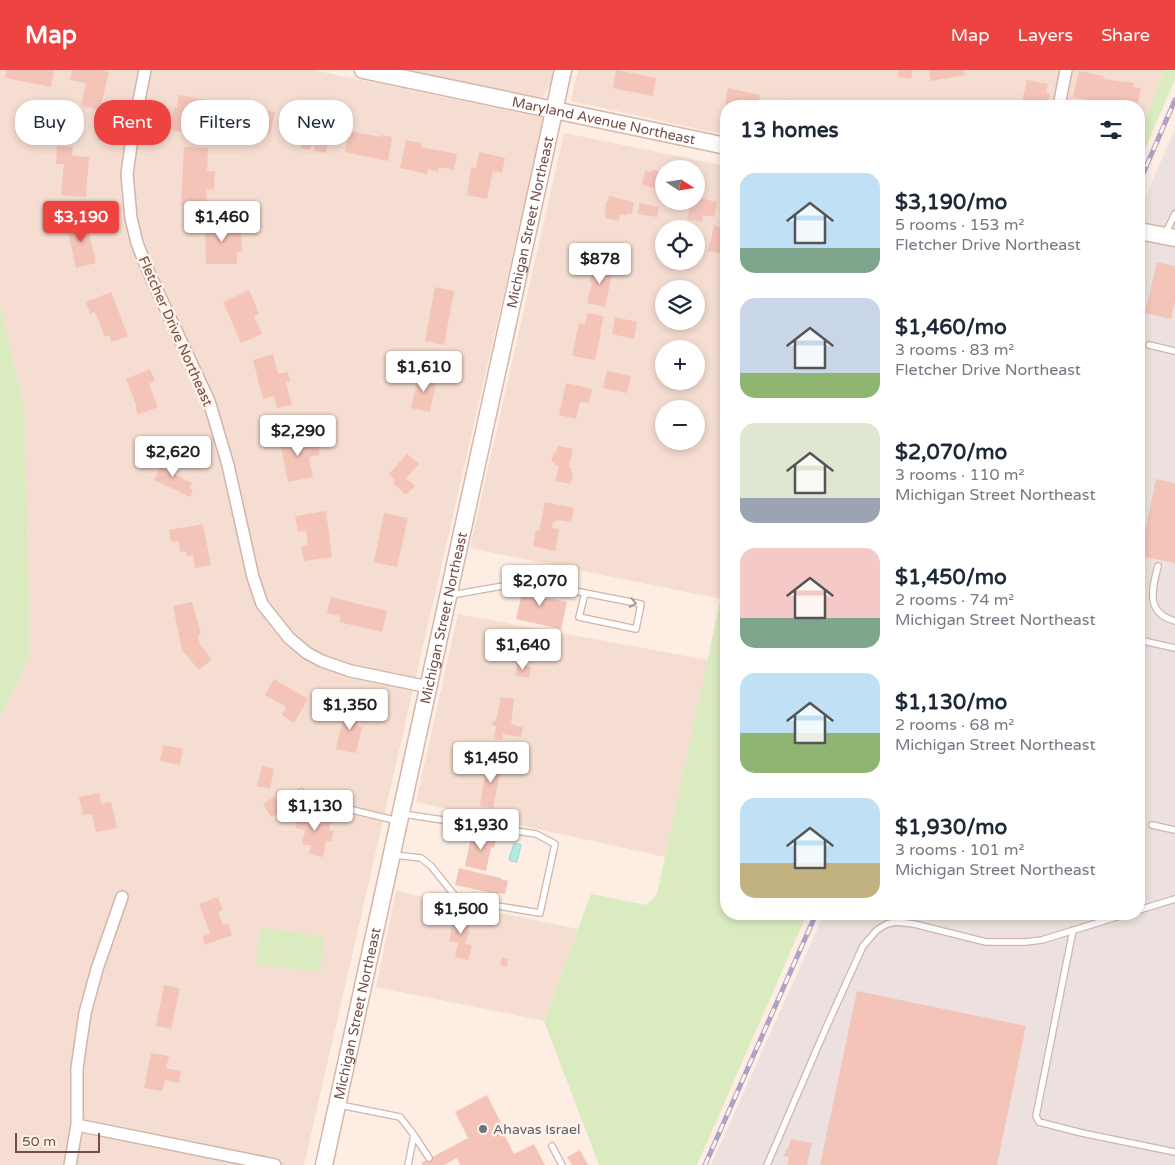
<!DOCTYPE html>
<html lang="en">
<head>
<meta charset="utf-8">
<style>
	:root { --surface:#fff; --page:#f6f6f7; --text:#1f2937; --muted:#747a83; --accent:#ed4442 }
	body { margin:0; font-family:"Varela Round",sans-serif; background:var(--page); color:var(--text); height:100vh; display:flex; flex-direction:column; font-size:19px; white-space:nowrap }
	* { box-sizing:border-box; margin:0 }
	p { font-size:16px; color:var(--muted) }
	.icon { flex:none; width:28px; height:28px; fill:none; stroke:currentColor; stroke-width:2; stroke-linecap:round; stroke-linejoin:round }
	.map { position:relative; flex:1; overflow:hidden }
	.panel { position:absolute; left:720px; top:30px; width:425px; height:820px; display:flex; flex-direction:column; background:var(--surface); border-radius:20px; box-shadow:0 2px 8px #0003 }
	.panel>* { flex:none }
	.top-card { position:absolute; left:15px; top:30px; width:475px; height:45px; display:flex; gap:10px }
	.needle { width:32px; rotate:102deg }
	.fabs { position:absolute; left:655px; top:90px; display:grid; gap:10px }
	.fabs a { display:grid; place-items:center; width:50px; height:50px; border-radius:50%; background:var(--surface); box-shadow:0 2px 8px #0003; font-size:25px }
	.scale { position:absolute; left:15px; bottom:12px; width:85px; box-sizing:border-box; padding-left:5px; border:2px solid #764e48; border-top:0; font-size:14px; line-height:18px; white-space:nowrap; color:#764e48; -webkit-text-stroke:4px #fff2ea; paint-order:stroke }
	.price { position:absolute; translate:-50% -42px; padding:0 11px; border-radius:5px; background:#fff; color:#222; font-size:16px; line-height:32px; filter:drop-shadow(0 1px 2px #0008) }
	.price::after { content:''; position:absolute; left:50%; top:30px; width:15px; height:11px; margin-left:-8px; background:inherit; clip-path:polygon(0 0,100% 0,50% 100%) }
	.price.active { background:var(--accent); color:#fff }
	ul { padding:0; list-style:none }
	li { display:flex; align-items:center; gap:15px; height:125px; padding:0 20px }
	li span { display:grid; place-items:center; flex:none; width:140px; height:100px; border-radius:15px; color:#555 }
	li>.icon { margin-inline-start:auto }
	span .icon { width:60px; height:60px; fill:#fffc; stroke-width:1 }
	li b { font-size:21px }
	h2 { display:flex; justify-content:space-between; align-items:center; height:60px; padding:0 20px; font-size:21px }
	.chip { padding:0 18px; border-radius:20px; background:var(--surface); box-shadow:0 2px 8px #0003; font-size:18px; line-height:45px }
	.chip.active { background:var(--accent); color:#fff }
	header { display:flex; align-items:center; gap:30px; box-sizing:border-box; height:70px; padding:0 25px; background:var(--accent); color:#fff }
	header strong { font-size:24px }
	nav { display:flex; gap:28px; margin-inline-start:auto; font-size:18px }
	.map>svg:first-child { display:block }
	.residential { fill:#f5ddd1; fill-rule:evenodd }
	.industrial { fill:#ece1de }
	.green { fill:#dbebc0 }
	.water { fill:#b6e7e4; stroke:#9cdad6 }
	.building { fill:#f4c4b9 }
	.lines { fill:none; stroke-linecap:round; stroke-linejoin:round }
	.lane-casing { stroke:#d1b4ac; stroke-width:8 }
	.street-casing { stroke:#d1b4ac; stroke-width:14 }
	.secondary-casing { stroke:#d7b5aa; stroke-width:19 }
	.lane { stroke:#fff; stroke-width:5.5 }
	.street { stroke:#fff; stroke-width:11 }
	.secondary { stroke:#fff; stroke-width:16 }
	.rail-casing { stroke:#ada1c7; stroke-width:5 }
	.rail { stroke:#fff2ea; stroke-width:3; stroke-dasharray:9; stroke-linecap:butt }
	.oneway { stroke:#ad9591 }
	.worship-dot { fill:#6b7280; stroke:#fff2ea; stroke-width:2 }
	.labels { text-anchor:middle; stroke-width:5; stroke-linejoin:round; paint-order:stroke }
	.street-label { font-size:14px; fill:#764e48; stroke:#fff2ea }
	.worship-label { font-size:14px; fill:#5b616d; stroke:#fff2ea; text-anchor:start }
</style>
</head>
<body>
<header>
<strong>Map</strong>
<nav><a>Map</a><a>Layers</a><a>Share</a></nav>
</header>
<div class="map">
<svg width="1175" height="1095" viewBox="0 0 1175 1095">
	<rect width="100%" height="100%" fill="#fdede2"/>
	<!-- residential -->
	<path class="residential" d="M0,0H313L544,48L304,1095H0V646L30,585L25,342L0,233Z
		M396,0H553L551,13L543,27L527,28Z
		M578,0H1164L1139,66V36H726V65L571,31Z
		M564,63L726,96V504L721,529L470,478ZM664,99H696V131H664ZM664,159H696V191H664ZM664,219H696V251H664ZM664,279H696V311H664ZM664,339H696V371H664Z
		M458,544L708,590L665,787L416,732Z
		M396,821L578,859L544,951L376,917Z"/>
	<!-- industrial -->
	<path class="industrial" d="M1175,59V1095H711L824,844H1139V142Z"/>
	<!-- green -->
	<path class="green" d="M1164,0H1175V9L1139,93V66Z
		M0,233L25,342L30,585L0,646Z
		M726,504V844H807L697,1095H599L544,951L591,824L647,835L657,824Z
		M260,858L324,867L320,901L256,895Z"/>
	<!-- water -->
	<path class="water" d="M514,773L521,775L517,792L510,791L509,789Z"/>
	<!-- building -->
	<path class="building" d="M7,0H54L51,17L5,8Z
		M72,0H101L109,2L100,40L81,36L86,13L70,10Z
		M616,0L656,8L653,26L613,18Z
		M899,0H913L911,9L898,7Z
		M929,0H964L965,5L931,11Z
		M1079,1L1104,6L1103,9L1134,13L1133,17L1141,18L1137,36H1117L1073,27Z
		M1027,10L1048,14L1046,22L1050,23L1048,36H1021Z
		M728,18L760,25L758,36H736L725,34Z
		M179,25L213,31L211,43L193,39L189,63L170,60L174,37L177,38Z
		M788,29L814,36H786Z
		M762,30L776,34L775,36H760Z
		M223,34L249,39L251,34L264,37L263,40L275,42L270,64L262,62L263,59L247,56L246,60L225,56L226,50L220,48Z
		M289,49L305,52L306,49L325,53V56L331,57L326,83L314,81L315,75L312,74L310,80L301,78L302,72L285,69Z
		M349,61L381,67V65L392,67L388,91L345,82Z
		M406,70L422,73L421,77L457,84L454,100L439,97L438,102L428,99L427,104L400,98Z
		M57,76L73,77L72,86L89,87L86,127L61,125L64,94H56Z
		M184,77L208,78L207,101H215L214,120L207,119L206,137L181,135Z
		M479,82L505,88L502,103L493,101L487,129L467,125L471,97L476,98Z
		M652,100L661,102L660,106L664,107V121L642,115L645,101L652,102Z
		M609,126L633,132L634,133L632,144L627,143V145L620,144L619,151L605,148L606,131H608Z
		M696,127L717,132L714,147L703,145L702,152L687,149L691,131H696Z
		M639,133L659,137L657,147L638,144Z
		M86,148L96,193L76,198L66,153Z
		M236,151V163L241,162L242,182H237V194H206L205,152Z
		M714,156L726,158V170L723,184L708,181Z
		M1157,192L1175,196V231L1171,249L1145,243Z
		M593,195L613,199L605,237L587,233L592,212H589Z
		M435,217L454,221L444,275L425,271Z
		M249,220L259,244L254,246L262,264L241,273L223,232Z
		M111,222L128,266L112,272L109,265L105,267L95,242L90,244L86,232Z
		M588,243L604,246L600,263H601L595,290L572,286L579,253L585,254Z
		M615,247L637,252L634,269L612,264Z
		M273,284L278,304L288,302L290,312H286L292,335L277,338L274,326L263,329L253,290Z
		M150,299L155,311L149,314L158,337L138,345L135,337H137L126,309Z
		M607,301L631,306L627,323L603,318Z
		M419,303L437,307L430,342L411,338Z
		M566,313L592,319L589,333L580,332L576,349L559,345Z
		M291,364L293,374L317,369L320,385L309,387L313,407L288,412L279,366Z
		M558,376L573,379L569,397L572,398L571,402L573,403L571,414L555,411L559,396L555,395V393L551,392L553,386L555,382L556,383Z
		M166,384L169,386L168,388L177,392L172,403L192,413L189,418L193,420L190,427L154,410Z
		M407,384L419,394L406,408L415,416L406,425L393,413L395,410L389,404Z
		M1156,409L1175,413V493L1140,486Z
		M545,432L574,438L571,452L557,450L553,452L552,458L559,459L555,481L533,476L536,460L539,461Z
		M326,441L332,487L304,491L301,476L308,475L306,461L298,462L295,446Z
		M384,443L408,448L397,497L374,492Z
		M203,454L211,495L195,498L193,485L186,486V481L180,482L179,471L171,472L169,460Z
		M529,507L542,510L540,521L543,522L541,527L567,532L561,559L516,549L523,518H527Z
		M331,527L387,541L382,562L339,552L341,546L327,543Z
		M192,532L201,563L198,566L200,575L212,589L199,600L182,580L173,536Z
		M514,564L532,567L527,594L516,592V589L511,588L512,583L507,580L510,568L513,569Z
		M517,594L531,597L529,608L515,605Z
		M274,609L308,629L294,653L282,645L286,637L265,625Z
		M501,627L514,629L511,654L523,657L521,667L503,664L502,670L494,669L496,656L492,655L493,651H496Z
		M346,637L361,640L357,656L362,657L356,683L336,679Z
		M163,675L183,679L180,695L160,691Z
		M487,690L502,693L493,738L480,736Z
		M262,696L274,699L270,719L257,716Z
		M99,723L101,734L111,732L117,758L96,762L92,744L83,745L79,727Z
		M274,727L282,741L271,747L263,734Z
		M300,740L332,748L329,760L334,761L331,772L326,771L323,787L309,784L311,776L302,774L305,760L296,758Z
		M482,761L497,764L494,778L491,777L486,801L465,796L471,767L480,769Z
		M459,798L501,808V809L508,811L505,824L498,823L497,824L455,815Z
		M218,827L223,840L218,842L223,855L228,853L232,865L205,875L202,867L210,863L199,834Z
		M454,843L471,847L468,860L470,861L465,874L472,875L468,890L455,887L458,873L449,871Z
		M502,887L508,889L507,897L500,895Z
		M164,915L180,918L171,959L156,956Z
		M857,921L1026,956L997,1095H820Z
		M151,983L169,986L166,998L181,1001L179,1013L165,1010L162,1021L144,1018Z
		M487,1025L504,1059L502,1060L514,1084L534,1074L545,1095H460L457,1088L444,1095H423L421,1093L468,1068L455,1042Z
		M791,1069L812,1073L807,1095H787L789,1087L784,1086L786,1079H788Z
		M580,1080L588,1095H572L567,1087Z"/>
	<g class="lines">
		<!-- lane casing -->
		<g class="lane-casing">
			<path id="lane" d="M1165,164L1175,144
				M1149,275L1175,281
				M1158,496C1152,519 1145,543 1175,551
				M544,515L641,534L636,559L579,547L585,523
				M451,525L514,514L532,504L553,509L560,518
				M1139,570L1175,578
				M301,722L311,730L398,751
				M1152,755L1175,760
				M394,785L421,788L431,796L455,826L468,831L540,843L555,774L536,764L403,744
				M1139,840L1175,829
				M1073,860L1036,1046L1039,1052L1082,1063L1175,1082
				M340,1035L400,1047L414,1065L408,1095
				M414,1065L429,1088
				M552,1076L562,1095
				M767,1095L825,960L863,876L877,860L887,854L896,852L914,854L986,872H1025L1042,870L1126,844"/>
		</g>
		<!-- street casing -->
		<g class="street-casing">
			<path id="street" d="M145,0L133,61L127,104L131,148L137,173L149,203L209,331L228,395L253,507L262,534L289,568L307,583L322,591L351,601L429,617
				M1059,36L1066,0
				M77,1055L275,1095
				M70,1095L77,1055V998L85,943L97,899L122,827"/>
		</g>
		<!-- secondary casing -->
		<g class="secondary-casing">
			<g id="secondary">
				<path id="s1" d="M363,0L726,76"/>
				<path d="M1139,161L1175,168"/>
				<path id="s2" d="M324,1095L563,0"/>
			</g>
		</g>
		<!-- lane -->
		<use href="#lane" class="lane"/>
		<!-- street -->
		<use href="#street" class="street"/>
		<!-- secondary -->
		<use href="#secondary" class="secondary"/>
		<!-- rail casing -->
		<g class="rail-casing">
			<path id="rail" d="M1139,113L1175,30
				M705,1095L816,844"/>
		</g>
		<!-- rail -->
		<use href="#rail" class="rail"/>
	</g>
	<!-- one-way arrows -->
	<defs><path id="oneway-chevron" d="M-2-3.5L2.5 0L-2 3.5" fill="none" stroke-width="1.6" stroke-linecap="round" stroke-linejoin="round" transform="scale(1.25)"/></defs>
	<use class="oneway" href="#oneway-chevron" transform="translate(633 533) rotate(12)"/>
	<!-- markers -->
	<circle class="worship-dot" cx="483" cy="1059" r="5"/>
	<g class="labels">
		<!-- street labels -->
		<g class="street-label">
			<text dy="5" stroke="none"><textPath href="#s1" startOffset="246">Maryland Avenue Northeast</textPath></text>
			<text dy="5" stroke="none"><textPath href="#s2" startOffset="965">Michigan Street Northeast</textPath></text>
			<text transform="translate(176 261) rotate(66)" y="5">Fletcher Drive Northeast</text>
			<text dy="5" stroke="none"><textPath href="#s2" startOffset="560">Michigan Street Northeast</textPath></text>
			<text dy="5" stroke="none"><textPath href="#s2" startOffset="155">Michigan Street Northeast</textPath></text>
		</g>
		<!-- worship labels -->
		<g class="worship-label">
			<text x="493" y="1064">Ahavas Israel</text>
		</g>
	</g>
</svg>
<div class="fabs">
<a><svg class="needle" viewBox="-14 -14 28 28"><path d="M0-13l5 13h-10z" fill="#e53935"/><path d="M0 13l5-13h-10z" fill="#747a83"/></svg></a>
<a><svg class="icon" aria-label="locate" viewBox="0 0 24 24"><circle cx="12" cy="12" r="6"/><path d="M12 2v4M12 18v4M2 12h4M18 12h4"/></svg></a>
<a><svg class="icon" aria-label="layers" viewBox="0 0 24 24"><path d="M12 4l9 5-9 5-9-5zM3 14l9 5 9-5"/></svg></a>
<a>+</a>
<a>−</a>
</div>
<div class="scale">50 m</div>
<b class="price active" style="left:81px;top:173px">$3,190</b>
<b class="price" style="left:222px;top:173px">$1,460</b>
<b class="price" style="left:600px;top:215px">$878</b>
<b class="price" style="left:424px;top:323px">$1,610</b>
<b class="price" style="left:298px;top:387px">$2,290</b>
<b class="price" style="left:173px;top:408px">$2,620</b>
<b class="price" style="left:540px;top:537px">$2,070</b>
<b class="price" style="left:523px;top:601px">$1,640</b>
<b class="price" style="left:350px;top:661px">$1,350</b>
<b class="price" style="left:491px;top:714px">$1,450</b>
<b class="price" style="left:315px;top:762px">$1,130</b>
<b class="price" style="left:481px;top:781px">$1,930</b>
<b class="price" style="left:461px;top:865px">$1,500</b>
<div class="top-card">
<a class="chip">Buy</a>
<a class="chip active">Rent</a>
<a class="chip">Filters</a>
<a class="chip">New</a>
</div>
<section class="panel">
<h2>13 homes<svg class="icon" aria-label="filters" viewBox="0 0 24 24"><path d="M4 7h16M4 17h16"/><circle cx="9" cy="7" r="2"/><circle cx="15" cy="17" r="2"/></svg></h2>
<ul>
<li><span style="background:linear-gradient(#bfe0f5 75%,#7fa58c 0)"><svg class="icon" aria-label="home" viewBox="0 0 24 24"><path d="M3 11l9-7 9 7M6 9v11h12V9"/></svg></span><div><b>$3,190/mo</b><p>5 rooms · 153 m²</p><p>Fletcher Drive Northeast</p></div></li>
<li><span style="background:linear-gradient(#c9d6e8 75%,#8fb573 0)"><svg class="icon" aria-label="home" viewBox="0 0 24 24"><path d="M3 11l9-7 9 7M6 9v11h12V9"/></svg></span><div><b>$1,460/mo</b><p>3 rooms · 83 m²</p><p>Fletcher Drive Northeast</p></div></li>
<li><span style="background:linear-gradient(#dfe7d0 75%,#9aa5b1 0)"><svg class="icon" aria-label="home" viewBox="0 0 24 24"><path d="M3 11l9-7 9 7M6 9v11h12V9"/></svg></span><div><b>$2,070/mo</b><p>3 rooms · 110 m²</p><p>Michigan Street Northeast</p></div></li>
<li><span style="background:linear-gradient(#f6c9c9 70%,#7fa58c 0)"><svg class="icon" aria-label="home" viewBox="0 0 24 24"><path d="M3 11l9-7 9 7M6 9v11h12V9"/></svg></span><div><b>$1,450/mo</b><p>2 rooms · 74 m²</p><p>Michigan Street Northeast</p></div></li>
<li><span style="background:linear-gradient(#bfe0f5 60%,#8fb573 0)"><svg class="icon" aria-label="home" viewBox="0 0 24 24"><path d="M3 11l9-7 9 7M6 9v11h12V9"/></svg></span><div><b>$1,130/mo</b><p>2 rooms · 68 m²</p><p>Michigan Street Northeast</p></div></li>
<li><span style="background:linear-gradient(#bfe0f5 65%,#c2b280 0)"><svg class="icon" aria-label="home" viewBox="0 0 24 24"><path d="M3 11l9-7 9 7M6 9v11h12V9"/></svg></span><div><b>$1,930/mo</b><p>3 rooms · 101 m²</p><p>Michigan Street Northeast</p></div></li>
</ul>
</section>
</div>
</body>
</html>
